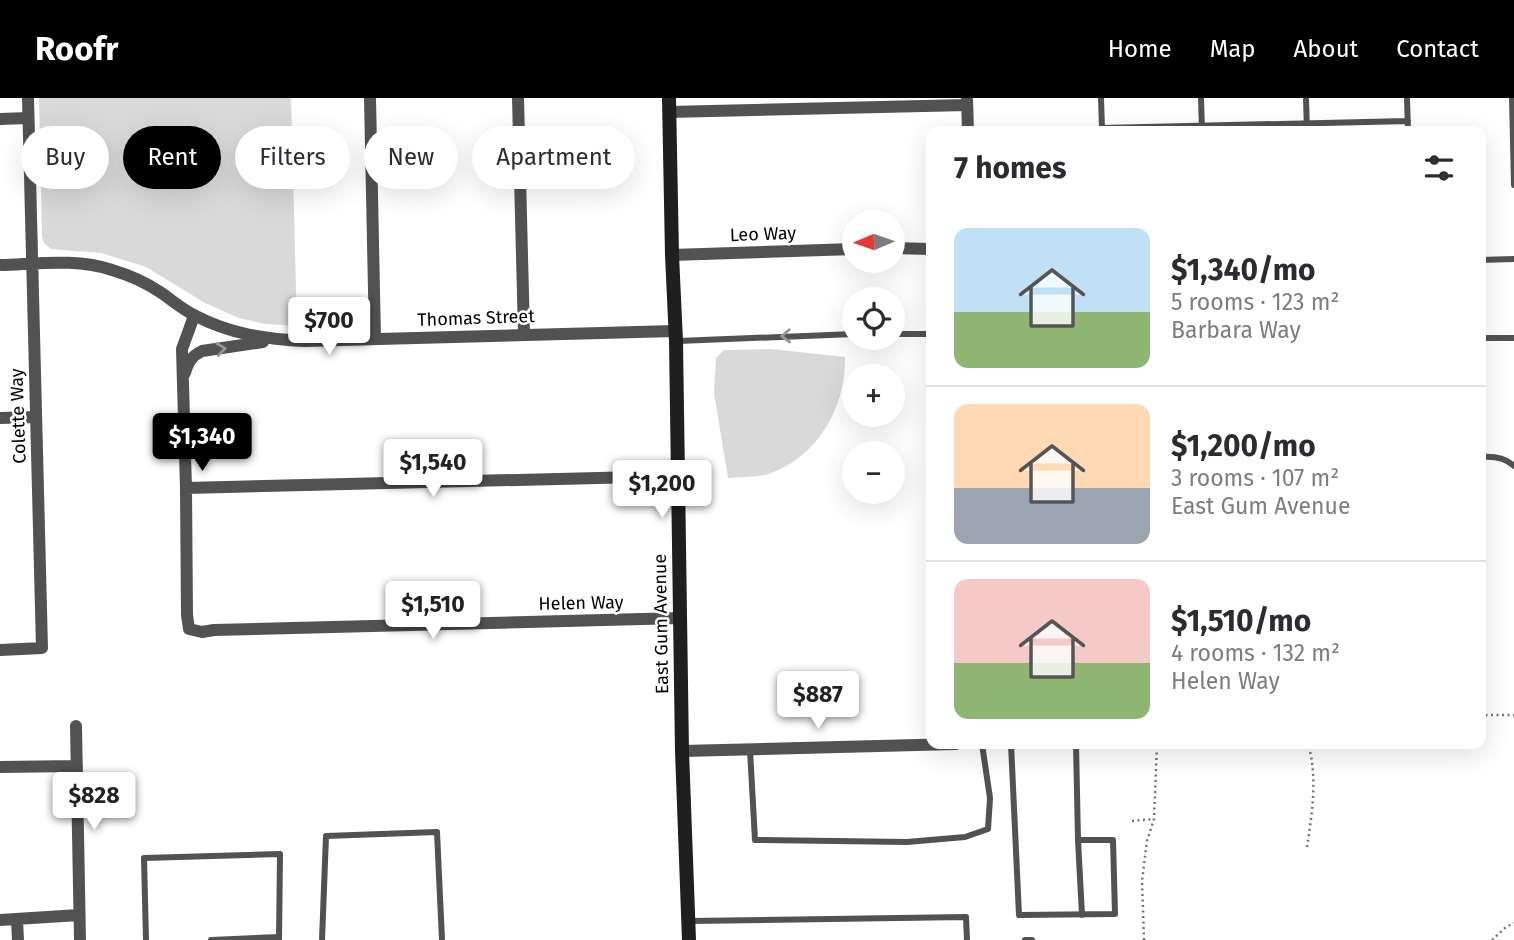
<!DOCTYPE html>
<html lang="en">
<head>
<meta charset="utf-8">
<style>
	:root { --surface:#fff; --page:#f2f2f3; --text:#2b2b33; --muted:#7c7c81; --line:#e1e1e2; --accent:#000 }
	body { margin:0; font-family:"Fira Sans",sans-serif; background:var(--page); color:var(--text); height:100vh; display:flex; flex-direction:column; font-size:26px; white-space:nowrap }
	* { box-sizing:border-box; margin:0 }
	p { font-size:23px; color:var(--muted) }
	.icon { flex:none; width:38px; height:38px; fill:none; stroke:currentColor; stroke-width:2; stroke-linecap:round; stroke-linejoin:round }
	.map { position:relative; flex:1; overflow:hidden }
	.panel { position:absolute; left:926px; top:28px; width:560px; height:623px; display:flex; flex-direction:column; background:var(--surface); border-radius:14px; box-shadow:0 7px 28px #0002 }
	.panel>* { flex:none }
	.banner { position:absolute; left:21px; top:28px; width:665px; height:63px; display:flex; gap:14px }
	.needle { width:46px; rotate:268deg }
	.controls { position:absolute; left:842px; top:112px; display:grid; gap:14px }
	.controls a { display:grid; place-items:center; width:63px; height:63px; border-radius:50%; background:var(--surface); box-shadow:0 7px 28px #0002; font-size:35px }
	.price { position:absolute; translate:-50% -60px; padding:0 16px; border-radius:7px; background:#fff; color:#222; font-size:23px; line-height:46px; filter:drop-shadow(0 2px 4px #0008) }
	.price::after { content:''; position:absolute; left:50%; top:42px; width:21px; height:16px; margin-left:-10px; background:inherit; clip-path:polygon(0 0,100% 0,50% 100%) }
	.price.on { background:var(--accent); color:#fff }
	ul { padding:0; list-style:none }
	li { display:flex; align-items:center; gap:21px; height:175px; padding:0 28px }
	li+li { border-top:2px solid var(--line) }
	li span { display:grid; place-items:center; flex:none; width:196px; height:140px; border-radius:14px; color:#555 }
	li>.icon { margin-inline-start:auto }
	span .icon { width:84px; height:84px; fill:#fffc; stroke-width:1 }
	li b { font-size:30px }
	h2 { display:flex; justify-content:space-between; align-items:center; height:84px; padding:0 28px; font-size:30px }
	.chip { padding:0 24px; border-radius:32px; background:var(--surface); box-shadow:0 7px 28px #0002; font-size:24px; line-height:63px }
	.chip.on { background:var(--accent); color:#fff }
	header { display:flex; align-items:center; gap:42px; box-sizing:border-box; height:98px; padding:0 35px; background:var(--accent); color:#fff }
	header strong { font-size:33px }
	nav { display:flex; gap:38px; margin-inline-start:auto; font-size:24px }
	.map>svg:first-child { display:block }
	.green { fill:#d9d9d9 }
	.lines { fill:none; stroke-linecap:round; stroke-linejoin:round }
	.path { stroke:#747474; stroke-width:2.5; stroke-dasharray:2 3.5; stroke-linecap:butt }
	.lane { stroke:#525252; stroke-width:6 }
	.street { stroke:#525252; stroke-width:12 }
	.secondary { stroke:#1f1f1f; stroke-width:14 }
	.oneway { stroke:#979797 }
	.labels { text-anchor:middle; stroke-width:5; stroke-linejoin:round; paint-order:stroke }
	.street-label { font-size:18px; fill:#000; stroke:#fff }
</style>
</head>
<body>
<header>
<strong>Roofr</strong>
<nav><a>Home</a><a>Map</a><a>About</a><a>Contact</a></nav>
</header>
<div class="map">
<svg width="1514" height="842" viewBox="0 0 1514 842">
	<rect width="100%" height="100%" fill="#fff"/>
	<!-- green -->
	<path class="green" d="M39,0H291L297,228L265,226L239,220L205,205L146,169L101,155L51,151L44,145L42,138Z
		M771,251L845,259C846,308 819,357 771,375C758,380 742,379 728,380L714,295L716,260L724,252Z"/>
	<g class="lines">
		<!-- path -->
		<path class="path" d="M1480,617H1514
			M1132,723L1154,721
			M1307,749C1312,716 1318,678 1308,646
			M1144,842L1142,783L1147,743L1154,721L1157,646
			M1492,842L1506,829L1514,825"/>
		<!-- lane -->
		<path class="lane" d="M1101,0L1102,31
			M1201,0L1202,33
			M1306,0L1307,33
			M1407,0L1408,33
			M1512,0L1514,87
			M1102,30L1408,23
			M1480,162L1514,161
			M892,236H931
			M1480,240H1514
			M678,243L854,236
			M1480,359C1492,358 1506,360 1514,368
			M1011,646L1019,817L1115,816L1113,742H1078L1076,646
			M750,652L755,742L907,744L965,739L988,731L990,700L982,646
			M1078,742L1082,817
			M690,823L966,819L967,842
			M146,842L144,760L280,756L279,842
			M211,842L279,839
			M322,842L326,738L437,734L442,842
			M1025,842H1032"/>
		<!-- street -->
		<path class="street" d="M370,0L375,241
			M518,0L524,236
			M967,0L968,33
			M669,14L967,7
			M0,21L28,20
			M892,150L931,151
			M672,157L854,151
			M0,167C36,166 77,160 112,172C129,177 145,184 160,194C172,202 183,212 196,218C230,236 266,241 304,243L675,233
			M194,218L182,251L186,390L187,517L189,531L202,534L214,532L681,520
			M185,275C188,264 192,258 202,253L263,244
			M0,320L36,319
			M186,390L679,378
			M0,552L42,550L28,0
			M76,628L80,842
			M682,653L956,646
			M0,669L77,668
			M0,822L79,817
			M17,822L18,842"/>
		<!-- secondary -->
		<path class="secondary" d="M669,0L672,157L676,243L682,653L689,842"/>
	</g>
	<!-- one-way arrows -->
	<defs><path id="oneway-chevron" d="M-2-3.5L2.5 0L-2 3.5" fill="none" stroke-width="1.6" stroke-linecap="round" stroke-linejoin="round" transform="scale(1.75)"/></defs>
	<g class="oneway">
		<use href="#oneway-chevron" transform="translate(786 238) rotate(178)"/>
		<use href="#oneway-chevron" transform="translate(221 251) rotate(-8)"/>
	</g>
	<g class="labels">
		<!-- street labels -->
		<g class="street-label">
			<text transform="translate(763 136) rotate(-2)" y="6">Leo Way</text>
			<text transform="translate(476 220) rotate(-2)" y="6">Thomas Street</text>
			<text transform="translate(18 318) rotate(-92)" y="6">Colette Way</text>
			<text transform="translate(581 505) rotate(-1)" y="6">Helen Way</text>
			<text transform="translate(661 526) rotate(-91)" y="6">East Gum Avenue</text>
		</g>
	</g>
</svg>
<div class="controls">
<a><svg class="needle" viewBox="-14 -14 28 28"><path d="M0-13l5 13h-10z" fill="#e53935"/><path d="M0 13l5-13h-10z" fill="#7c7c81"/></svg></a>
<a><svg class="icon" aria-label="locate" viewBox="0 0 24 24"><circle cx="12" cy="12" r="6"/><path d="M12 2v4M12 18v4M2 12h4M18 12h4"/></svg></a>
<a>+</a>
<a>−</a>
</div>
<b class="price" style="left:329px;top:259px">$700</b>
<b class="price on" style="left:202px;top:375px">$1,340</b>
<b class="price" style="left:433px;top:401px">$1,540</b>
<b class="price" style="left:662px;top:422px">$1,200</b>
<b class="price" style="left:433px;top:543px">$1,510</b>
<b class="price" style="left:818px;top:633px">$887</b>
<b class="price" style="left:94px;top:734px">$828</b>
<div class="banner">
<a class="chip">Buy</a>
<a class="chip on">Rent</a>
<a class="chip">Filters</a>
<a class="chip">New</a>
<a class="chip">Apartment</a>
</div>
<section class="panel">
<h2>7 homes<svg class="icon" aria-label="filters" viewBox="0 0 24 24"><path d="M4 7h16M4 17h16"/><circle cx="9" cy="7" r="2"/><circle cx="15" cy="17" r="2"/></svg></h2>
<ul>
<li><span style="background:linear-gradient(#bfe0f5 60%,#8fb573 0)"><svg class="icon" aria-label="home" viewBox="0 0 24 24"><path d="M3 11l9-7 9 7M6 9v11h12V9"/></svg></span><div><b>$1,340/mo</b><p>5 rooms · 123 m²</p><p>Barbara Way</p></div></li>
<li><span style="background:linear-gradient(#ffd9b3 60%,#9aa5b1 0)"><svg class="icon" aria-label="home" viewBox="0 0 24 24"><path d="M3 11l9-7 9 7M6 9v11h12V9"/></svg></span><div><b>$1,200/mo</b><p>3 rooms · 107 m²</p><p>East Gum Avenue</p></div></li>
<li><span style="background:linear-gradient(#f6c9c9 60%,#8fb573 0)"><svg class="icon" aria-label="home" viewBox="0 0 24 24"><path d="M3 11l9-7 9 7M6 9v11h12V9"/></svg></span><div><b>$1,510/mo</b><p>4 rooms · 132 m²</p><p>Helen Way</p></div></li>
</ul>
</section>
</div>
</body>
</html>
